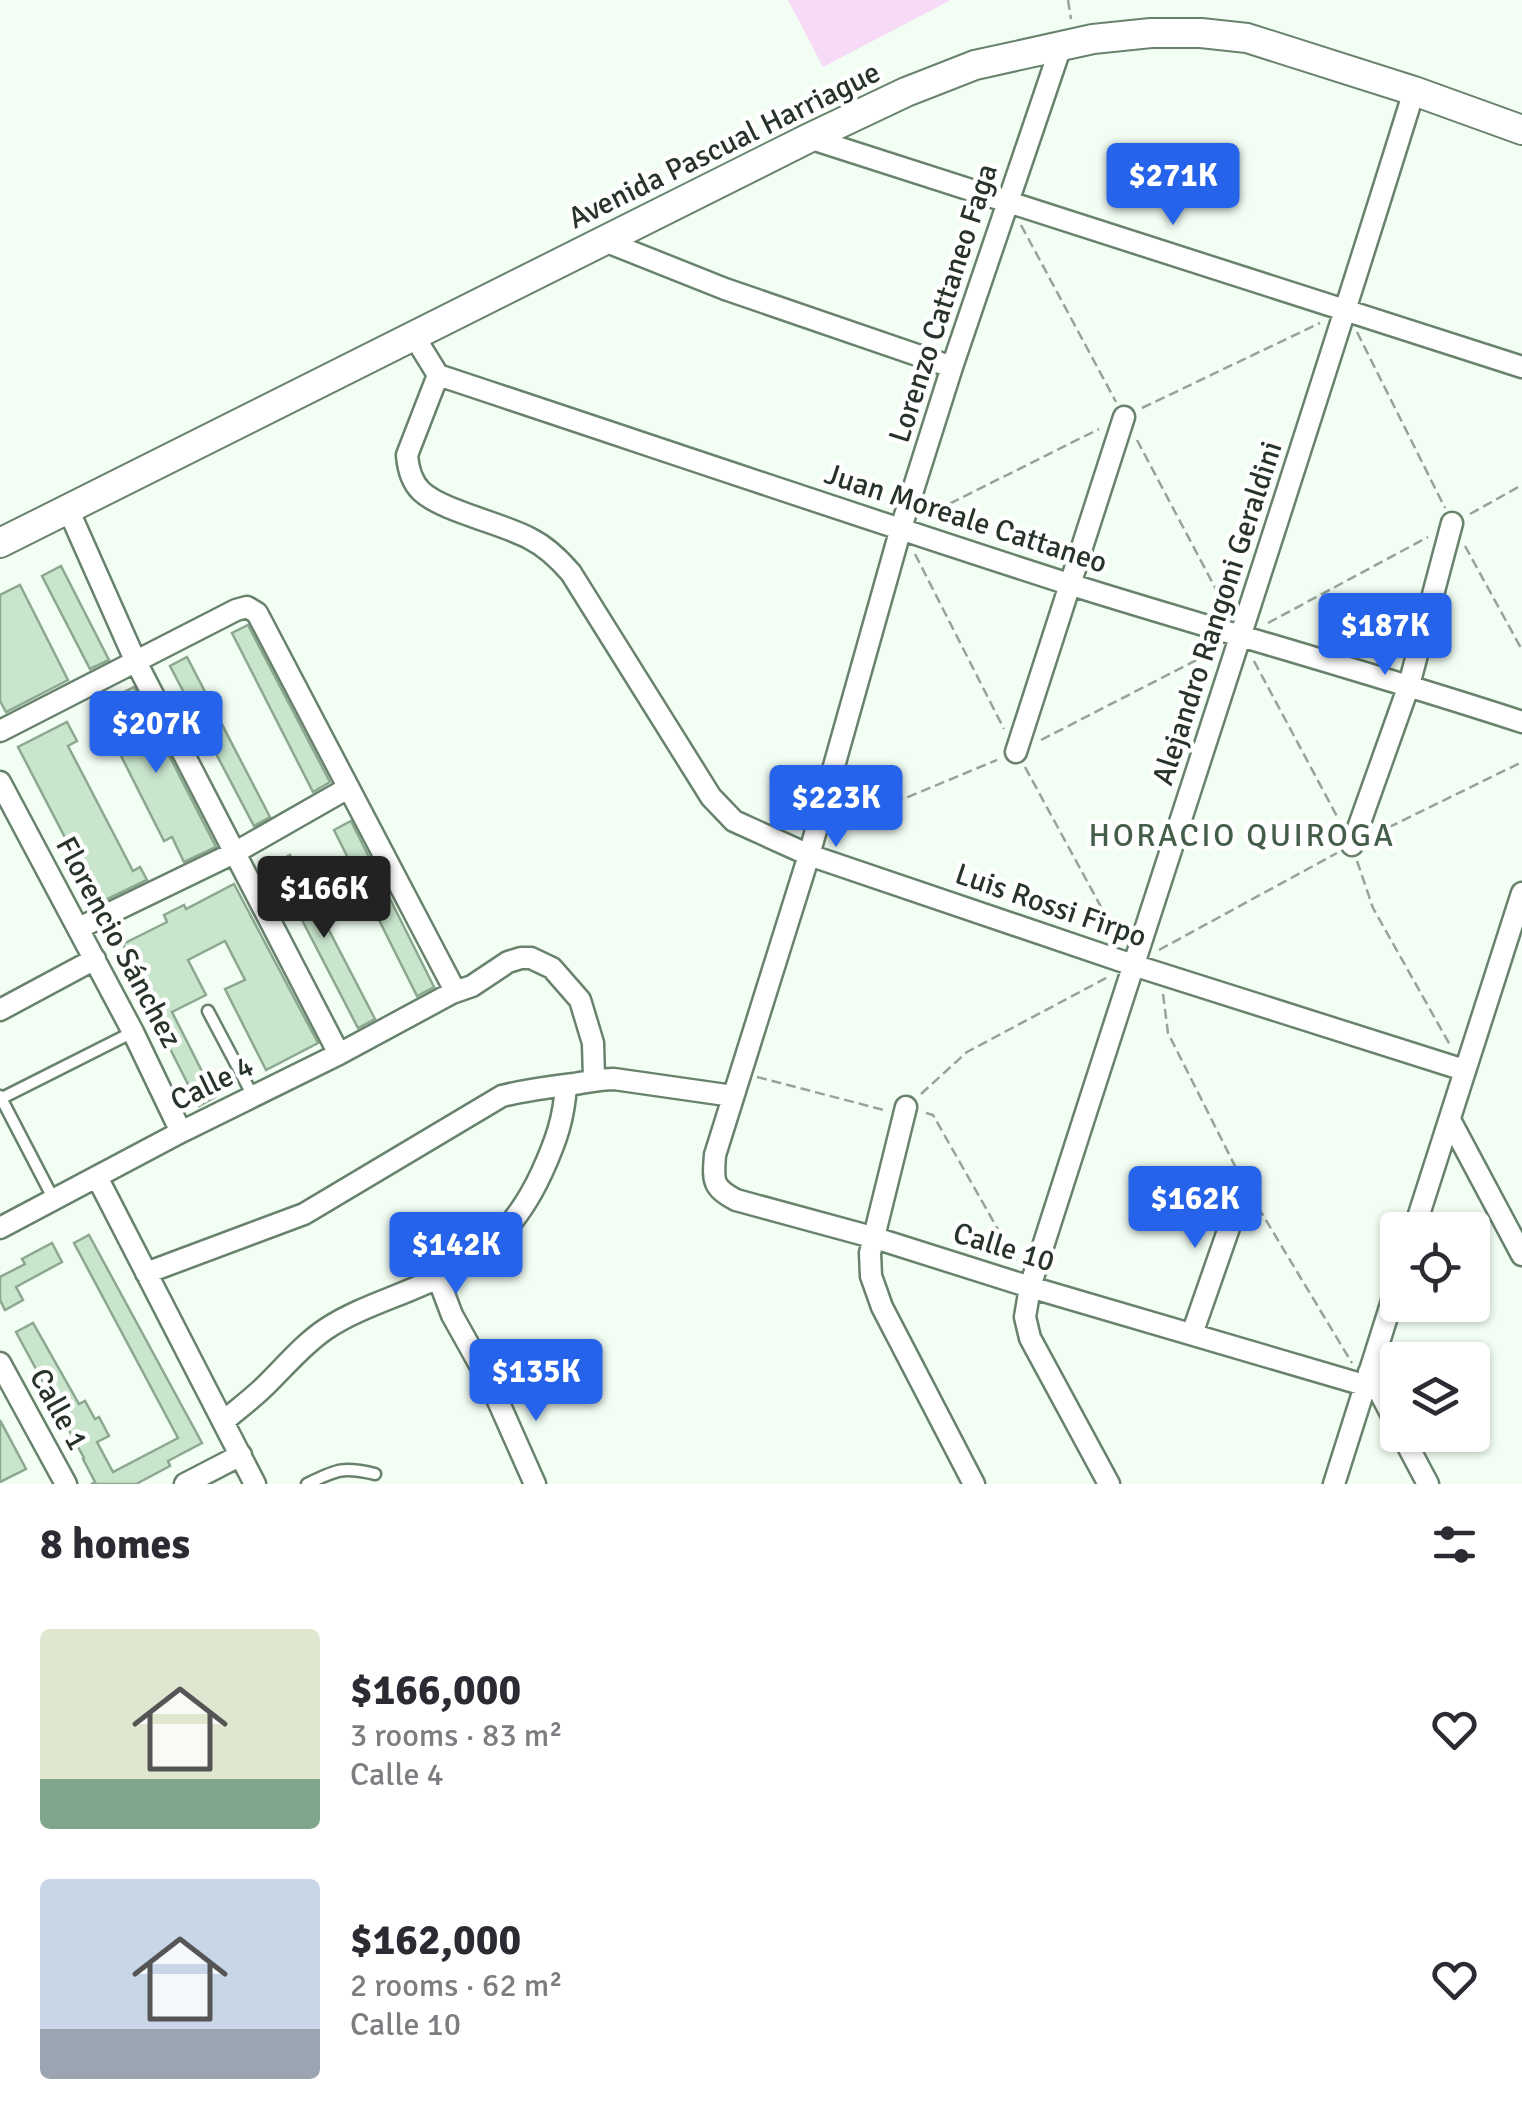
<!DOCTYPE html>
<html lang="en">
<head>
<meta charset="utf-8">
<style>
	:root { --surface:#fff; --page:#f2f2f3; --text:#2b2b33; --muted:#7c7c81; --accent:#2563eb }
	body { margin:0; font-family:Signika,sans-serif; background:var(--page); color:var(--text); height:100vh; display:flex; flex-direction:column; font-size:38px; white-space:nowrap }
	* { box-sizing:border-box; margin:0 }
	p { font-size:32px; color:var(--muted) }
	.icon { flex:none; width:55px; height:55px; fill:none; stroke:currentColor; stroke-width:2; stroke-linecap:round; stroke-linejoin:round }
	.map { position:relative; height:1484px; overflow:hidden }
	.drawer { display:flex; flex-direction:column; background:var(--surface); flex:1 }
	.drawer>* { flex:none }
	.buttons { position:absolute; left:1380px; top:1212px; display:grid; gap:20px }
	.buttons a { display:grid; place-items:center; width:110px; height:110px; border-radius:10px; background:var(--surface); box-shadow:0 2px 8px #0004; font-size:50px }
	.price { position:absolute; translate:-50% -85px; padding:0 22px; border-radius:10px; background:var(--accent); color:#fff; font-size:32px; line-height:65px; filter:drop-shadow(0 2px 5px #0008) }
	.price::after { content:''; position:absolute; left:50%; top:60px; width:30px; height:22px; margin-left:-15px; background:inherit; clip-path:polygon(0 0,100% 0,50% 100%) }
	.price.active { background:#222; color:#fff }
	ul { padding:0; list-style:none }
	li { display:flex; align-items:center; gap:30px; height:250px; padding:0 40px }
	li span { display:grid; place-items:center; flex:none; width:280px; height:200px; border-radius:10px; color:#555 }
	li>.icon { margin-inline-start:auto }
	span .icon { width:120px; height:120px; fill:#fffc; stroke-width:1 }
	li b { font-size:42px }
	h2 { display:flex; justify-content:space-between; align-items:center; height:120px; padding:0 40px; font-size:42px }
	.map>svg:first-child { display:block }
	.green { fill:#f7daf5 }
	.building { fill:#c9e6cd; stroke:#8ca890; stroke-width:2.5 }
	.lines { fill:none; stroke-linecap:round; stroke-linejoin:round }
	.lane-casing { stroke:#68826c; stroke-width:15 }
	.street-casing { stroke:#68826c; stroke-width:25 }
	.secondary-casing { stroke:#68826c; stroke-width:32 }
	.path { stroke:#97a399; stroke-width:2.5; stroke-dasharray:10 5; stroke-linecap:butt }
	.lane { stroke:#fff; stroke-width:10 }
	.street { stroke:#fff; stroke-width:20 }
	.secondary { stroke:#fff; stroke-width:28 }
	.labels { text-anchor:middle; stroke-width:9; stroke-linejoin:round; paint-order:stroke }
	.street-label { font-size:30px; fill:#28332a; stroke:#fff }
	.neighbourhood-label { font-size:32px; letter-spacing:2.5px; fill:#445e49; stroke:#fff }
</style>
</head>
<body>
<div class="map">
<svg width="1522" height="1484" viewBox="0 0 1522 1484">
	<rect width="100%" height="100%" fill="#f2fef4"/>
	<!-- green -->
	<path class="green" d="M788,0H951L823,67Z"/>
	<!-- building -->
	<path class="building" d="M61,566L109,660L90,669L42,576Z
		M20,585L68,680L6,712L0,701V595Z
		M248,625L330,782L313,792L232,633Z
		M187,657L270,817L254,826L170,666Z
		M134,687L216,847L184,862L172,837L164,841L111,736L116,733L101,704Z
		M67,722L77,741L68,746L133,871L140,867L147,880L99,903L18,747Z
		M351,821L434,987L417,996L334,830Z
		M290,855L375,1019L358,1028L273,864Z
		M234,884L318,1043L266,1070L225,989L245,980L225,941L188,960L206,995L172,1012L215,1097L199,1106L158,1025L161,1023L123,944L167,922L164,915L184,905L186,909Z
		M89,1235L202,1443L168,1461L170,1466L136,1484H91L95,1482L83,1459L84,1458L16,1332L33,1323L79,1404L85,1401L95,1419L99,1417L109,1436L97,1442L113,1472L178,1438L74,1243Z
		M52,1243L62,1262L16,1287L23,1300L5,1310L0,1300V1277L25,1264L22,1259Z
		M0,1420L26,1469L0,1482Z"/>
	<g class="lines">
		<!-- lane casing -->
		<g class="lane-casing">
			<path id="lane" d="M208,1011L253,1096
				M0,1096L53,1198
				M0,1099L133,1032
				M307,1484C336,1470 342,1466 375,1474"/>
		</g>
		<!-- street casing -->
		<g class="street-casing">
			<path id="street" d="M1061,46L952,367L901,528L809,855L715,1155C713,1181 712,1187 736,1200L872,1237L1030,1287L1364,1385
				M809,138L1522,367
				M602,240L725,289L952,367
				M414,336L438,375C649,445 860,517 1072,585C1222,632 1373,673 1522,722
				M438,375L407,455C408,468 411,481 421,491C442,511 501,523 529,538C547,547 559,559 571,573L711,797L734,821L809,855L1133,965L1464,1070
				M68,509L135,660L339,1054
				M0,731L236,610L247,607L257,613L452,985V993
				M1016,752L1124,417
				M0,782L133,1032L181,1132
				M1352,845L1409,685L1452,523
				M79,928L236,852L348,788
				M0,1010L95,959
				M906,1107L870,1253L871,1276L882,1307L974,1484
				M1450,1120L1522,1255
				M97,1177L255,1484
				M0,1228L181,1132L339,1054L452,993L472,986L508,962L521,958H531L552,968L580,1000L593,1043L594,1079
				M1414,1230L1522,893
				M146,1273L304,1214L502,1096C526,1090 549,1087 574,1084C588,1082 600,1079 614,1079L733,1096
				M438,1278L452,1315L490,1383L535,1484
				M1192,1334L1244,1185
				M0,1363L66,1484
				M1369,1372L1398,1427
				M224,1421C239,1408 256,1396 270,1381C288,1363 305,1343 326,1329C359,1307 401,1296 437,1278C489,1253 518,1224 542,1172C556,1141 564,1119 566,1085
				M1402,1435L1428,1484
				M185,1484L241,1455
				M1109,1484L1030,1338L1025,1317L1030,1287C1157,888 1290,491 1414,91
				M1334,1484L1398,1282"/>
		</g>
		<!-- secondary casing -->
		<g class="secondary-casing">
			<path id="secondary" d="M0,543L809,138L906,92L975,65L1093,39L1151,33H1201L1247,38L1414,91L1522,130"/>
		</g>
		<!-- path -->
		<path class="path" d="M1068,0L1071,19
			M1021,225L1116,402
			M1357,332L1445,508
			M1142,408L1320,323
			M1137,440L1229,614
			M1470,514L1522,485
			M923,517L1099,429
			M1465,546L1522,650
			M915,554L1004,729
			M1268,623L1428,537
			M1254,661L1340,822
			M1041,740L1216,650
			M1025,767L1119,940
			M837,815L855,819L997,760
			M1375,834L1522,762
			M1357,861L1373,908L1450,1045
			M1159,950L1337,853
			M1163,994L1168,1033L1237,1170
			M757,1077L884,1110
			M921,1094L967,1052L1108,977
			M926,1113L933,1115L1017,1263
			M1258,1207L1352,1363"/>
		<!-- lane -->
		<use href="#lane" class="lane"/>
		<!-- street -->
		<use href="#street" class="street"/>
		<!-- secondary -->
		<use href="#secondary" class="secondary"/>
	</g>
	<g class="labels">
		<!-- street labels -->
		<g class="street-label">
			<text transform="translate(724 145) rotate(-26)" y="10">Avenida Pascual Harriague</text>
			<text transform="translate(943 303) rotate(-72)" y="10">Lorenzo Cattaneo Faga</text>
			<text transform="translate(966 518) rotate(18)" y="10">Juan Moreale Cattaneo</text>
			<text transform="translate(1217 613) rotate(-72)" y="10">Alejandro Rangoni Geraldini</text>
			<text transform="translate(1051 905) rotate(19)" y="10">Luis Rossi Firpo</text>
			<text transform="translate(119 942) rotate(62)" y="10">Florencio Sánchez</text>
			<text transform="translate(212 1083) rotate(-26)" y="10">Calle 4</text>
			<text transform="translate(1004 1247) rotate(17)" y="10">Calle 10</text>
			<text transform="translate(59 1409) rotate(61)" y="10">Calle 1</text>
		</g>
		<!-- neighbourhood labels -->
		<g class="neighbourhood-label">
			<text x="1242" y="846">HORACIO QUIROGA</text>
		</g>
	</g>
</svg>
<div class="buttons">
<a><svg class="icon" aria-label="locate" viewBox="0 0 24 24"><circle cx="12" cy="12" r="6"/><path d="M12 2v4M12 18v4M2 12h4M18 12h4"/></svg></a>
<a><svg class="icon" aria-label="layers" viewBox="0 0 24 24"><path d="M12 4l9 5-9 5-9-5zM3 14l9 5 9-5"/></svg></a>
</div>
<b class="price" style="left:1173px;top:228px">$271K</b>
<b class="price" style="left:1385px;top:678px">$187K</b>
<b class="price" style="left:156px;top:776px">$207K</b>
<b class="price" style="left:836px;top:850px">$223K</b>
<b class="price active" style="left:324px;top:941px">$166K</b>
<b class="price" style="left:1195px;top:1251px">$162K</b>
<b class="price" style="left:456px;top:1297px">$142K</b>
<b class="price" style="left:536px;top:1424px">$135K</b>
</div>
<section class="drawer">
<h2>8 homes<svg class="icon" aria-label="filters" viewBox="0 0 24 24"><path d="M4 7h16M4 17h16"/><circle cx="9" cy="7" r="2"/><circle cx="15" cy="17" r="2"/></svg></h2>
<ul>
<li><span style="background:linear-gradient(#dfe7d0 75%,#7fa58c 0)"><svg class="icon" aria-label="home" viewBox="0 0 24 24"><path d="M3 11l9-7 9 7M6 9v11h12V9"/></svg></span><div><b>$166,000</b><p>3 rooms · 83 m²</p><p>Calle 4</p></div><svg class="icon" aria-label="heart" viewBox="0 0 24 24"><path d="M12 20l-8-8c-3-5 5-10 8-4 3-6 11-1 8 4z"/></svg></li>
<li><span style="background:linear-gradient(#c9d6e8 75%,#9aa5b1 0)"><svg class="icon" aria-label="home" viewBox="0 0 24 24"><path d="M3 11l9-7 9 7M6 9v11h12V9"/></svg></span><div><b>$162,000</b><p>2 rooms · 62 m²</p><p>Calle 10</p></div><svg class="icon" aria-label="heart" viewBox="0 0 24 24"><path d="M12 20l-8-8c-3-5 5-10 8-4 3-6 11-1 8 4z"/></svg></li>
</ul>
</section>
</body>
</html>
